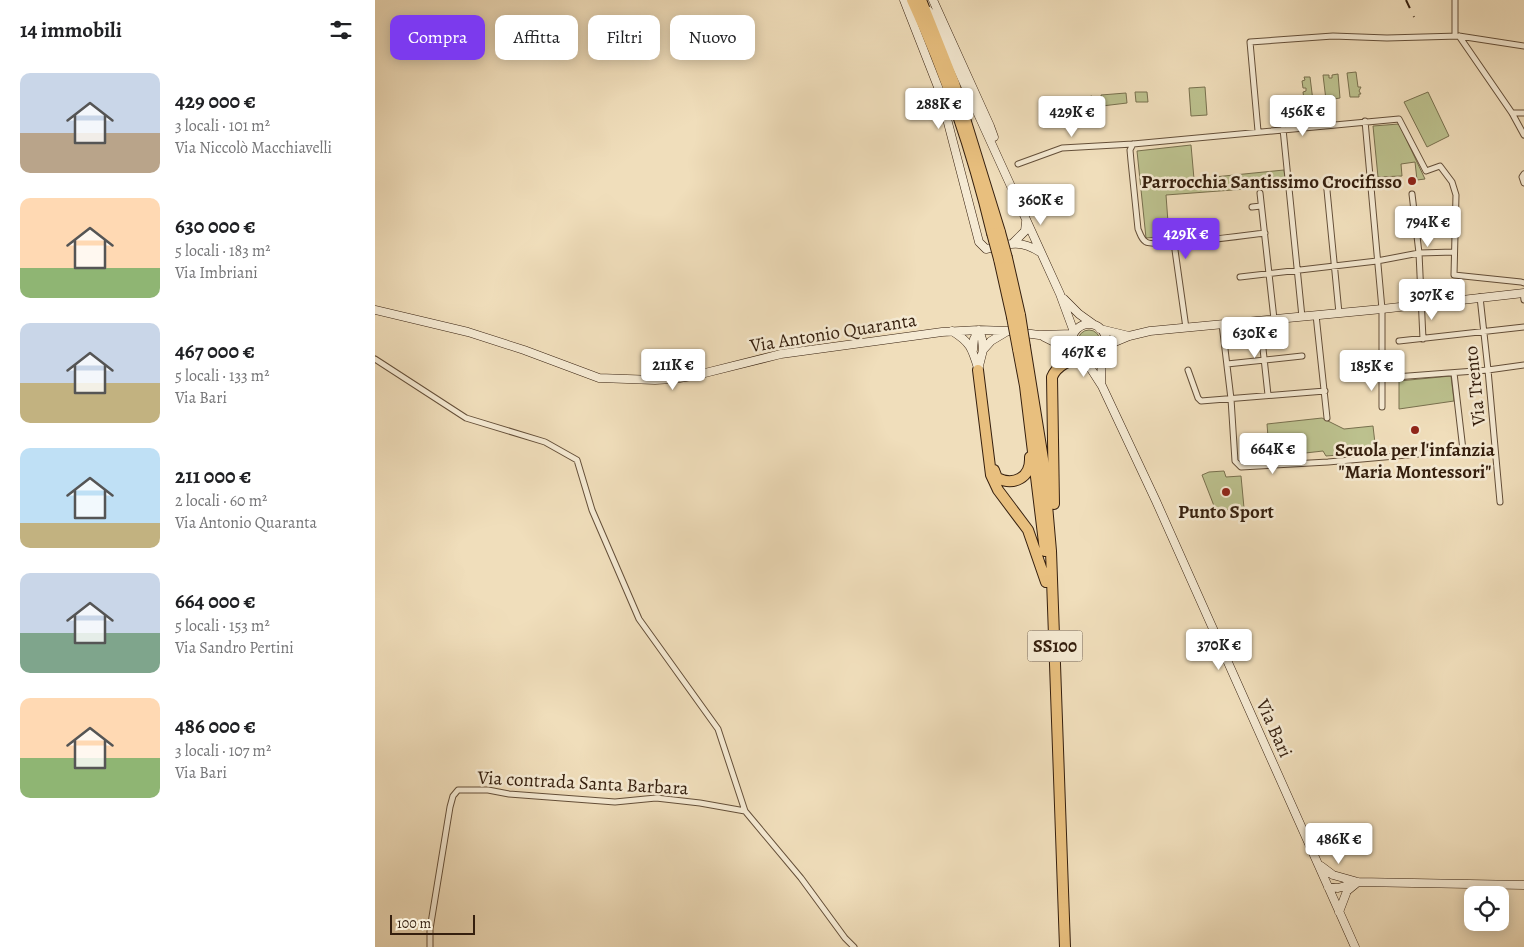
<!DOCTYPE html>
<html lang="it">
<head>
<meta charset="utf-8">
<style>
	:root { --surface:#fff; --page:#f2f2f2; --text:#202124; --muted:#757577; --accent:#7c3aed }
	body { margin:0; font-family:Alegreya,serif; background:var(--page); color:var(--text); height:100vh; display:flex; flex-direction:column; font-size:19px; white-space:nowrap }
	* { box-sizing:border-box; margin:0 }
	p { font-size:16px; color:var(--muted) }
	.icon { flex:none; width:28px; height:28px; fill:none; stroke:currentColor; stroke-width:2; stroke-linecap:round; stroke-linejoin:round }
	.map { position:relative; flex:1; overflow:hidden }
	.drawer { display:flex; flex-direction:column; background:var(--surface); width:375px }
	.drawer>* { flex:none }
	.banner { position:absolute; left:15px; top:15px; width:475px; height:45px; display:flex; gap:10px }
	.controls { position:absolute; left:1089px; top:886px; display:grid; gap:10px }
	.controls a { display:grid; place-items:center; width:45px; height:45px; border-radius:10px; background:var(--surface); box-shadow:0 2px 12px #0003; font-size:25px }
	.scale { position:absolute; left:15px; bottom:12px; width:85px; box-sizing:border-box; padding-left:5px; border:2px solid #351f0e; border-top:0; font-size:14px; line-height:18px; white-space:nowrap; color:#351f0e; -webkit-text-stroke:4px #f5ead3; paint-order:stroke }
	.price { position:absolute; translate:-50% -42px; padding:0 11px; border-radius:5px; background:#fff; color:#222; font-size:16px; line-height:32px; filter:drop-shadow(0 1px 2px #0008) }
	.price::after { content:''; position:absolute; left:50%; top:30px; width:15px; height:11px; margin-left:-8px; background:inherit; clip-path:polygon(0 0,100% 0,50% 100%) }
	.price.current { background:var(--accent); color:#fff }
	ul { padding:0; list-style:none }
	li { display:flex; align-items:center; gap:15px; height:125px; padding:0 20px }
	li span { display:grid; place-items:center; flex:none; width:140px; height:100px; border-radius:10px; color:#555 }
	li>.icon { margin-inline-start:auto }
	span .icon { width:60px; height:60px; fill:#fffc; stroke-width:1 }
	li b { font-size:21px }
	h2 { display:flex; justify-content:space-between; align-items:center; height:60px; padding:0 20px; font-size:21px }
	.chip { padding:0 18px; border-radius:10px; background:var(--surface); box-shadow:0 2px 12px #0003; font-size:18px; line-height:45px }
	.chip.current { background:var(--accent); color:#fff }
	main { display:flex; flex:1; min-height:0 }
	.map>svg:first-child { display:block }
	.green { fill:#bcc18e; stroke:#78704e }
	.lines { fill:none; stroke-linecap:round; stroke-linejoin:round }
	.street-casing { stroke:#644f39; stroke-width:7 }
	.secondary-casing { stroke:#351f0e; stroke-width:9 }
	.highway-casing { stroke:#351f0e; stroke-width:12 }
	.street { stroke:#f5ead3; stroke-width:5 }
	.secondary { stroke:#f5ead3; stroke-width:8 }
	.highway { stroke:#e8bf7e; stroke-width:10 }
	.rail { stroke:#351f0e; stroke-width:2; stroke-dasharray:9 9; stroke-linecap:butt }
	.highway-bridge-casing { stroke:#351f0e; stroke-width:12; stroke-linecap:butt }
	.highway-bridge { stroke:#e8bf7e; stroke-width:10 }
	.poi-dot { fill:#8f2418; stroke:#f5ead3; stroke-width:2 }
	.labels { text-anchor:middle; stroke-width:5; stroke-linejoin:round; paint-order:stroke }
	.shield { fill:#f5ead3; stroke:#6f5c49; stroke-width:1 }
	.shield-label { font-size:18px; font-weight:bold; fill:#351f0e }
	.poi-label { font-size:19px; font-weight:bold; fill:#351f0e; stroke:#f5ead3 }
	.street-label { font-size:19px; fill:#351f0e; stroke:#f5ead3 }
</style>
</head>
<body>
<main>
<section class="drawer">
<h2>14 immobili<svg class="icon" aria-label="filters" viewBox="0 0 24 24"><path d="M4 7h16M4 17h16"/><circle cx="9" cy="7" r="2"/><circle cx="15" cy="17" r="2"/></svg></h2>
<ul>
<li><span style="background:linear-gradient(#c9d6e8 60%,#b9a48a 0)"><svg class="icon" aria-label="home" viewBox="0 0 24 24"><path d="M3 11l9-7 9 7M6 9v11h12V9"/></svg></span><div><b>429 000 €</b><p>3 locali · 101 m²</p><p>Via Niccolò Macchiavelli</p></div></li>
<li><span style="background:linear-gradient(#ffd9b3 70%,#8fb573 0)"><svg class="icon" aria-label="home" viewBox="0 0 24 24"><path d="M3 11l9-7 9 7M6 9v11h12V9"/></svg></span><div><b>630 000 €</b><p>5 locali · 183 m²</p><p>Via Imbriani</p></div></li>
<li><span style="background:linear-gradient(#c9d6e8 60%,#c2b280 0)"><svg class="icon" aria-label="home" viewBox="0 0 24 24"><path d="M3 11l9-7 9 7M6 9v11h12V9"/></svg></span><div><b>467 000 €</b><p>5 locali · 133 m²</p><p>Via Bari</p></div></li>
<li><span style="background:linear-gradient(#bfe0f5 75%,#c2b280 0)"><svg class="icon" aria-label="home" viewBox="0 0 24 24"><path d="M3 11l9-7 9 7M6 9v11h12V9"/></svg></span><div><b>211 000 €</b><p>2 locali · 60 m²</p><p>Via Antonio Quaranta</p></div></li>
<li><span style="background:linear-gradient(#c9d6e8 60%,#7fa58c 0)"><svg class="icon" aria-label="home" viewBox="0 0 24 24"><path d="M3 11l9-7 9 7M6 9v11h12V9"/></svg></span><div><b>664 000 €</b><p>5 locali · 153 m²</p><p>Via Sandro Pertini</p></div></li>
<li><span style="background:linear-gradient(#ffd9b3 60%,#8fb573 0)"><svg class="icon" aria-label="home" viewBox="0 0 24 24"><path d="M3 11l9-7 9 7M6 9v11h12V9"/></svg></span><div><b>486 000 €</b><p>3 locali · 107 m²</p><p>Via Bari</p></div></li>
</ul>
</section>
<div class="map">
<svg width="1149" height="947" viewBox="0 0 1149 947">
	<rect width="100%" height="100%" fill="#f0debb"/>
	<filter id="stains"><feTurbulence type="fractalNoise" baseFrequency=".004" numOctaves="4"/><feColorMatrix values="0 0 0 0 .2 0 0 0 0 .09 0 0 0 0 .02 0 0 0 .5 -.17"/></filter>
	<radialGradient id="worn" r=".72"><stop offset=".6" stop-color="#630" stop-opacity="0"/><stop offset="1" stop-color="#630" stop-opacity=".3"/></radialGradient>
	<!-- green -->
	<path class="green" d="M981,72L983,87H986L984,91L986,94H984V97H975L972,73Z
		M963,74L965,98L959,99V96H956V99L951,100L948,75H954V78H957V75Z
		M929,77H935L938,101L932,102L931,99H929L928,92L931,91V88H928L927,81L930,80Z
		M830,87L832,115L816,116L814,88Z
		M760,92H772L773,102H761Z
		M1053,92L1074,136L1052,147L1029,102Z
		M751,93L752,103L727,106L726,95Z
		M717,96L718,107L706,109L705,99Z
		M1024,124L1050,179L1042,180L1040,162L1026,164L1027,176L1003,177L998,126Z
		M816,145L819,179L909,170L911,186L791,195L794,236L771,238L762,151Z
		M703 341a11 11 0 1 1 22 0a11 11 0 1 1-22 0Z
		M1076,376L1079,401L1024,409V381Z
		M947,418L969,429L998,426L1001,452L951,456L948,451L869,460L867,440L893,437L892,424Z
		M849,471L851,477L866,476L869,508L841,511L827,475L834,472Z"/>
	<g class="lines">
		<!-- street casing -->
		<g class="street-casing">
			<path id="street" d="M1080,0V36
				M1084,36L1137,113L1149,135
				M1137,113H1149
				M990,121L1007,309V407
				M908,129L927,317
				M883,131L875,42L958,36L1012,38L1084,36L1149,46
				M758,144L755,150L756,161L763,229C765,233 766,239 771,242C779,248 873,235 890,233
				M643,164L687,148L758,144L1024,119L1051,171L1065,166L1077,182L1081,195L1079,275L1146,282L1149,283
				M1149,174L1147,177L1149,183
				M951,180L964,313
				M885,193L899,319
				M1037,194L1044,253L1048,339
				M877,207L886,206
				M799,243L811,328
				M865,277L1002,261L1044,253L1079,252
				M1148,293L1149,300
				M1105,297L1113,370L1125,502
				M941,315L952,418
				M885,321L893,395
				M847,324L856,399L860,461L866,467L953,462L1088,450L1079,373
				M1024,341L1149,327
				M0,359L91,418L170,442L202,460L217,510L264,619L343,729L370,811L426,878L470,938L479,947
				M852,364L927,356
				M813,370L823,398L826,401L950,391
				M1007,378L1113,370L1149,365
				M55,947V929L75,807L78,796L83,790H113L134,794L240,802L281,798L325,803L370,811"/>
		</g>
		<!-- secondary casing -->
		<g class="secondary-casing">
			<path id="secondary" d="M529,0L565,92L604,242L611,249C633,244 644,239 665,252
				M558,0L615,126L619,137
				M554,11L563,26L685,294L699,332
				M638,243L650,231L651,222
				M689,299L704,314L718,324
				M0,310L93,332L149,350L224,378L280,380L299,379L322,375L406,354L567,332L604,330L633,331L664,335L698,334
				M697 341a17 17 0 1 1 34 0a17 17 0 1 1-34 0Z
				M725,329L754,336
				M604,330L607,339L608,350
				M577,331C595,342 597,348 603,368
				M669,337L701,353
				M730,346L754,336L775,331L1007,309L1149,293
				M598,350L599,339L604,330
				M709,358L727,386L781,501L980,947
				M603,370L608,350L616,341L631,332
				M726,384L727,352
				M946,866L958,875L983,882L1149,885
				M953,887L963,888L977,884
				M964,912L972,891L983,882"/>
		</g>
		<!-- highway casing -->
		<g class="highway-casing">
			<path id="highway" d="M537,0C571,74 598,154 617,233
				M546,0L579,83L625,232
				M632,258L645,315
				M624,259L637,317
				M650,347L668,459L676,551L690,947
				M643,349L650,386L670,551
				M603,370L616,475L623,490L653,530L671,582
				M619,470L622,478C639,486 656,478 655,457
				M679,504L677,377C682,365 694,361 706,357"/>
		</g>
		<!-- street -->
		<use href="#street" class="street"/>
		<!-- secondary -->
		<use href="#secondary" class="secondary"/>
		<!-- highway -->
		<use href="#highway" class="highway"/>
		<!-- rail -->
		<path class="rail" d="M1031,0L1039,17"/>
		<!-- highway-bridge casing -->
		<g class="highway-bridge-casing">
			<path id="highway-bridge" d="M625,232L632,258
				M617,233L624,259
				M645,315L650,347
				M637,317L643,349"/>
		</g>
		<!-- highway-bridge -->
		<use href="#highway-bridge" class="highway-bridge"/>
	</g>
	<!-- markers -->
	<g class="poi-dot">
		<circle cx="1037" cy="181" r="5"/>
		<circle cx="1040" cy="430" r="5"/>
		<circle cx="851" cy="492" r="5"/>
	</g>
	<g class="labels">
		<!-- shield labels -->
		<rect class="shield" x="652.5" y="630.5" width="55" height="31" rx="4"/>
		<g class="shield-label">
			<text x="680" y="652">SS100</text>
		</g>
		<!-- poi labels -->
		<g class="poi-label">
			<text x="1027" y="188" text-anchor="end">Parrocchia Santissimo Crocifisso</text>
			<text x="1040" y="456">Scuola per l'infanzia<tspan x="1040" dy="22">"Maria Montessori"</tspan></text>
			<text x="851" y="518">Punto Sport</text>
		</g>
		<!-- street labels -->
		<g class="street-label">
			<text transform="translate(458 332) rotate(-9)" y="7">Via Antonio Quaranta</text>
			<text transform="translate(1099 386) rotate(-96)" y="7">Via Trento</text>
			<text transform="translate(900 728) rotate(66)" y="7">Via Bari</text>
			<text transform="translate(208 782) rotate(3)" y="7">Via contrada Santa Barbara</text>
		</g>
	</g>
	<rect width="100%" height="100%" filter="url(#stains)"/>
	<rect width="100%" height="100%" fill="url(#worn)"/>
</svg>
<div class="controls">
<a><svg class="icon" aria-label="locate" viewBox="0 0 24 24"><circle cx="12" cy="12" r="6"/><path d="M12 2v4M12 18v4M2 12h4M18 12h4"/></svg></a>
</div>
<div class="scale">100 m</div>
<b class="price" style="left:564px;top:130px">288K €</b>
<b class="price" style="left:928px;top:137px">456K €</b>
<b class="price" style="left:697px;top:138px">429K €</b>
<b class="price" style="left:666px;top:226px">360K €</b>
<b class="price" style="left:1053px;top:248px">794K €</b>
<b class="price current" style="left:811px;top:260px">429K €</b>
<b class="price" style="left:1057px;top:321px">307K €</b>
<b class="price" style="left:880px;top:359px">630K €</b>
<b class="price" style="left:709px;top:378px">467K €</b>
<b class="price" style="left:298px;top:391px">211K €</b>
<b class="price" style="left:997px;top:392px">185K €</b>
<b class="price" style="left:898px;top:475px">664K €</b>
<b class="price" style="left:844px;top:671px">370K €</b>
<b class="price" style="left:964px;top:865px">486K €</b>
<div class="banner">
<a class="chip current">Compra</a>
<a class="chip">Affitta</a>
<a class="chip">Filtri</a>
<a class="chip">Nuovo</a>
</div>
</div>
</main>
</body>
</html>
